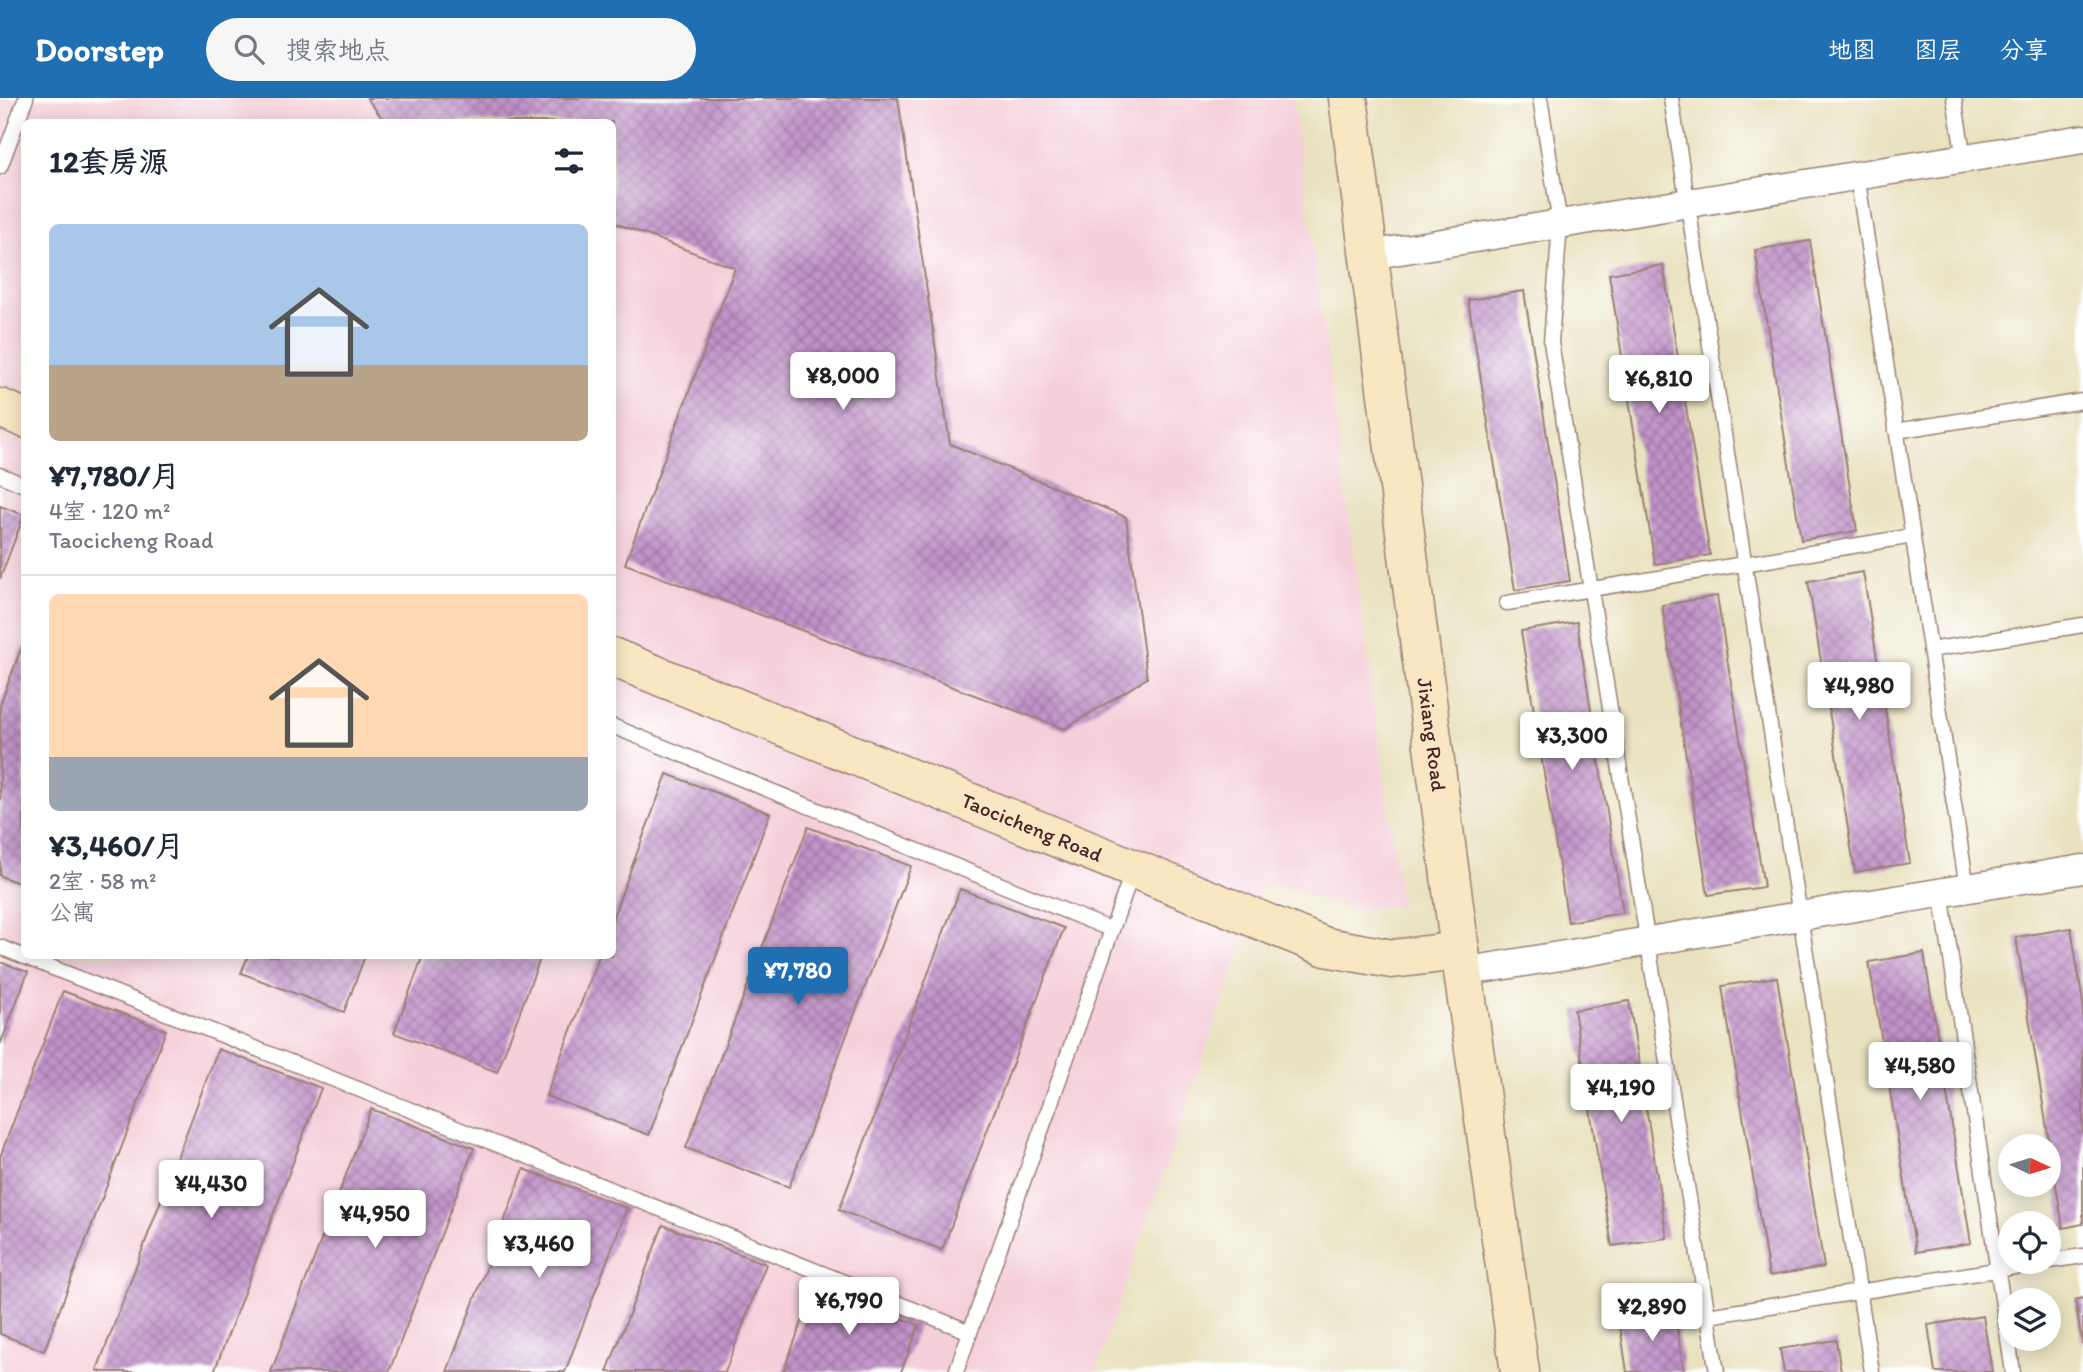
<!DOCTYPE html>
<html lang="zh">
<head>
<meta charset="utf-8">
<style>
	:root { --surface:#fff; --page:#f6f6f7; --text:#1f2937; --muted:#747a83; --line:#e0e1e3; --accent:#1f6fb2 }
	body { margin:0; font-family:Itim,"LXGW WenKai TC",sans-serif; background:var(--page); color:var(--text); height:100vh; display:flex; flex-direction:column; font-size:26px; white-space:nowrap }
	* { box-sizing:border-box; margin:0 }
	p { font-size:23px; color:var(--muted) }
	.icon { flex:none; width:38px; height:38px; fill:none; stroke:currentColor; stroke-width:2; stroke-linecap:round; stroke-linejoin:round }
	.map { position:relative; flex:1; overflow:hidden }
	.drawer { position:absolute; left:21px; top:21px; width:595px; height:840px; display:flex; flex-direction:column; background:var(--surface); border-radius:10px; box-shadow:0 4px 18px #0003 }
	.drawer>* { flex:none }
	.needle { width:46px; rotate:94deg }
	.buttons { position:absolute; left:1998px; top:1036px; display:grid; gap:14px }
	.buttons a { display:grid; place-items:center; width:63px; height:63px; border-radius:50%; background:var(--surface); box-shadow:0 4px 18px #0003; font-size:35px }
	.price { position:absolute; translate:-50% -60px; padding:0 16px; border-radius:7px; background:#fff; color:#222; font-size:23px; line-height:46px; filter:drop-shadow(0 2px 4px #0008) }
	.price::after { content:''; position:absolute; left:50%; top:42px; width:21px; height:16px; margin-left:-10px; background:inherit; clip-path:polygon(0 0,100% 0,50% 100%) }
	.price.active { background:var(--accent); color:#fff }
	ul { padding:0; list-style:none }
	li { display:grid; align-content:center; gap:14px; height:371px; padding:0 28px }
	li+li { border-top:2px solid var(--line) }
	li span { display:grid; place-items:center; height:217px; border-radius:10px; color:#555 }
	li>.icon { margin-inline-start:auto }
	span .icon { width:126px; height:126px; fill:#fffc; stroke-width:1 }
	li b { font-size:30px }
	h2 { display:flex; justify-content:space-between; align-items:center; height:84px; padding:0 28px; font-size:30px }
	header { display:flex; align-items:center; gap:42px; box-sizing:border-box; height:98px; padding:0 35px; background:var(--accent); color:#fff }
	header strong { font-size:33px }
	nav { display:flex; gap:38px; margin-inline-start:auto; font-size:24px }
	.search { width:490px; height:63px; background:var(--page); display:flex; align-items:center; gap:18px; box-sizing:border-box; padding:0 24px; border-radius:38px; color:var(--muted); font-size:26px }
	.map>svg:first-child { display:block }
	.built { fill:#f5cfda; fill-rule:evenodd }
	.building { fill:url(#building-cross-hatch) }
	.lines { fill:none; stroke-linecap:round; stroke-linejoin:round }
	.lane-casing { stroke:#9a8075; stroke-width:17 }
	.street-casing { stroke:#9a8075; stroke-width:31 }
	.secondary-casing { stroke:#9a8075; stroke-width:41 }
	.lane { stroke:#fff; stroke-width:14 }
	.street { stroke:#fff; stroke-width:28 }
	.secondary { stroke:#f9e7c3; stroke-width:38 }
	.labels { text-anchor:middle; stroke-width:6; stroke-linejoin:round; paint-order:stroke }
	.street-label { font-size:21px; fill:#4a1f2b; stroke:#fff }
</style>
</head>
<body>
<header>
<strong>Doorstep</strong>
<div class="search"><svg class="icon" aria-label="search" viewBox="0 0 24 24"><circle cx="10" cy="10" r="6"/><path d="M15 15l6 6"/></svg>搜索地点</div>
<nav><a>地图</a><a>图层</a><a>分享</a></nav>
</header>
<div class="map">
<svg width="2083" height="1274" viewBox="0 0 2083 1274">
	<defs>
		<pattern id="building-cross-hatch" width="8" height="8" patternUnits="userSpaceOnUse" patternTransform="scale(1.75)"><rect width="8" height="8" fill="#c193c9"/><path d="M0 0l8 8M0 8l8-8" fill="none" stroke="#9f77a3"/></pattern>
	</defs>
	<rect width="100%" height="100%" fill="#fff"/>
	<filter id="ink" filterUnits="userSpaceOnUse"><feTurbulence type="fractalNoise" baseFrequency=".0143" numOctaves="2"/><feDisplacementMap in="SourceGraphic" scale="14" xChannelSelector="R" yChannelSelector="G"/><feConvolveMatrix kernelMatrix="1 2 1 2 8 2 1 2 1" color-interpolation-filters="sRGB"/></filter>
	<filter id="wash" filterUnits="userSpaceOnUse"><feTurbulence type="fractalNoise" baseFrequency=".00686" numOctaves="4" result="noise"/><feDisplacementMap in="SourceGraphic" scale="28" xChannelSelector="R" yChannelSelector="G"/><feGaussianBlur stdDeviation="1.57" result="paint"/><feColorMatrix in="noise" values="0 0 0 0 0 0 0 0 0 0 0 0 0 0 0 0 0 1.4 0 .05"/><feComposite in="paint" operator="in"/></filter>
	<g filter="url(#wash)">
		<rect width="100%" height="100%" fill="#e9e2bf"/>
		<!-- built -->
		<path class="built" d="M0,0H1293L1401,806L1358,813L1264,784L1095,1274H0ZM24,24H612V858H24Z"/>
		<g id="blocks">
			<!-- building -->
			<path class="building" d="M367,0H898L950,346L1126,419L1147,580L1065,631L625,466L735,170L612,124V24H385Z
				M1810,143L1857,433L1801,442L1755,152Z
				M1663,167L1710,457L1655,466L1609,176Z
				M1524,193L1570,483L1515,492L1468,202Z
				M0,408L24,417L0,481Z
				M1863,474L1910,765L1855,774L1808,483Z
				M1717,498L1764,789L1708,797L1662,507Z
				M1577,524L1623,815L1568,824L1521,533Z
				M24,543V787L0,778V607Z
				M667,676L770,715L649,1037L546,998L599,858H612V821Z
				M808,729L911,768L789,1089L686,1050Z
				M960,791L1064,830L942,1152L839,1112Z
				M2071,830L2083,904V1126L2063,1130L2016,839Z
				M1924,855L1971,1145L1916,1154L1869,864Z
				M248,858H365L344,914L241,875Z
				M423,858H541L497,974L394,935Z
				M0,864L28,874L0,947Z
				M1777,879L1824,1169L1769,1178L1722,888Z
				M63,893L166,932L44,1253L0,1236V1059Z
				M1629,903L1667,1140L1612,1148L1574,912Z
				M218,951L321,990L214,1274H102L97,1272Z
				M371,1011L474,1050L389,1274H271Z
				M524,1071L627,1110L565,1274H447Z
				M663,1127L766,1166L725,1274H607Z
				M816,1187L919,1227L901,1274H783Z
				M2083,1200V1245H2082L2075,1202Z
				M1674,1212L1684,1274H1627L1619,1221Z
				M1983,1218L1992,1274H1935L1928,1227Z
				M1836,1242L1841,1274H1784L1780,1251Z"/>
		</g>
	</g>
	<g filter="url(#ink)">
		<use href="#blocks" fill-opacity="0" stroke="#9a8075" stroke-width="2"/>
		<g class="lines">
			<!-- lane casing -->
			<g class="lane-casing">
				<path id="lane" d="M1540,0L1560,126L1551,244L1717,1274
					M1671,0L1872,1274
					M1954,0L1964,60
					M0,69L26,0
					M1857,77L1967,790
					M1896,333L2083,303
					M0,377L24,387
					M1507,505L1913,438
					M1930,552L2083,527
					M612,628L1112,832
					M1941,794L2013,1274
					M0,849L970,1234
					M2049,1163L2083,1158
					M1708,1218L2046,1164
					M956,1274L1133,772"/>
			</g>
			<!-- street casing -->
			<g class="street-casing">
				<path id="street" d="M1369,157L2083,41
					M1463,874L2083,771"/>
			</g>
			<!-- secondary casing -->
			<g class="secondary-casing">
				<g id="secondary">
					<path id="s1" d="M1348,0L1460,853L1520,1274"/>
					<path d="M0,310L24,320"/>
					<path id="s2" d="M612,559L1326,849L1392,861L1460,853"/>
				</g>
			</g>
			<!-- lane -->
			<use href="#lane" class="lane"/>
			<!-- street -->
			<use href="#street" class="street"/>
			<!-- secondary -->
			<use href="#secondary" class="secondary"/>
		</g>
	</g>
	<g class="labels">
		<!-- street labels -->
		<g class="street-label">
			<text dy="7" stroke="none"><textPath href="#s1" startOffset="642">Jixiang Road</textPath></text>
			<text dy="7" stroke="none"><textPath href="#s2" startOffset="453">Taocicheng Road</textPath></text>
		</g>
	</g>
</svg>
<div class="buttons">
<a><svg class="needle" viewBox="-14 -14 28 28"><path d="M0-13l5 13h-10z" fill="#e53935"/><path d="M0 13l5-13h-10z" fill="#747a83"/></svg></a>
<a><svg class="icon" aria-label="locate" viewBox="0 0 24 24"><circle cx="12" cy="12" r="6"/><path d="M12 2v4M12 18v4M2 12h4M18 12h4"/></svg></a>
<a><svg class="icon" aria-label="layers" viewBox="0 0 24 24"><path d="M12 4l9 5-9 5-9-5zM3 14l9 5 9-5"/></svg></a>
</div>
<b class="price" style="left:843px;top:314px">¥8,000</b>
<b class="price" style="left:1659px;top:317px">¥6,810</b>
<b class="price" style="left:1859px;top:624px">¥4,980</b>
<b class="price" style="left:1572px;top:674px">¥3,300</b>
<b class="price active" style="left:798px;top:909px">¥7,780</b>
<b class="price" style="left:1920px;top:1004px">¥4,580</b>
<b class="price" style="left:1621px;top:1026px">¥4,190</b>
<b class="price" style="left:211px;top:1122px">¥4,430</b>
<b class="price" style="left:375px;top:1152px">¥4,950</b>
<b class="price" style="left:539px;top:1182px">¥3,460</b>
<b class="price" style="left:849px;top:1239px">¥6,790</b>
<b class="price" style="left:1652px;top:1245px">¥2,890</b>
<section class="drawer">
<h2>12套房源<svg class="icon" aria-label="filters" viewBox="0 0 24 24"><path d="M4 7h16M4 17h16"/><circle cx="9" cy="7" r="2"/><circle cx="15" cy="17" r="2"/></svg></h2>
<ul>
<li><span style="background:linear-gradient(#a9c7e8 65%,#b9a48a 0)"><svg class="icon" aria-label="home" viewBox="0 0 24 24"><path d="M3 11l9-7 9 7M6 9v11h12V9"/></svg></span><div><b>¥7,780/月</b><p>4室 · 120 m²</p><p>Taocicheng Road</p></div></li>
<li><span style="background:linear-gradient(#ffd9b3 75%,#9aa5b1 0)"><svg class="icon" aria-label="home" viewBox="0 0 24 24"><path d="M3 11l9-7 9 7M6 9v11h12V9"/></svg></span><div><b>¥3,460/月</b><p>2室 · 58 m²</p><p>公寓</p></div></li>
</ul>
</section>
</div>
</body>
</html>
